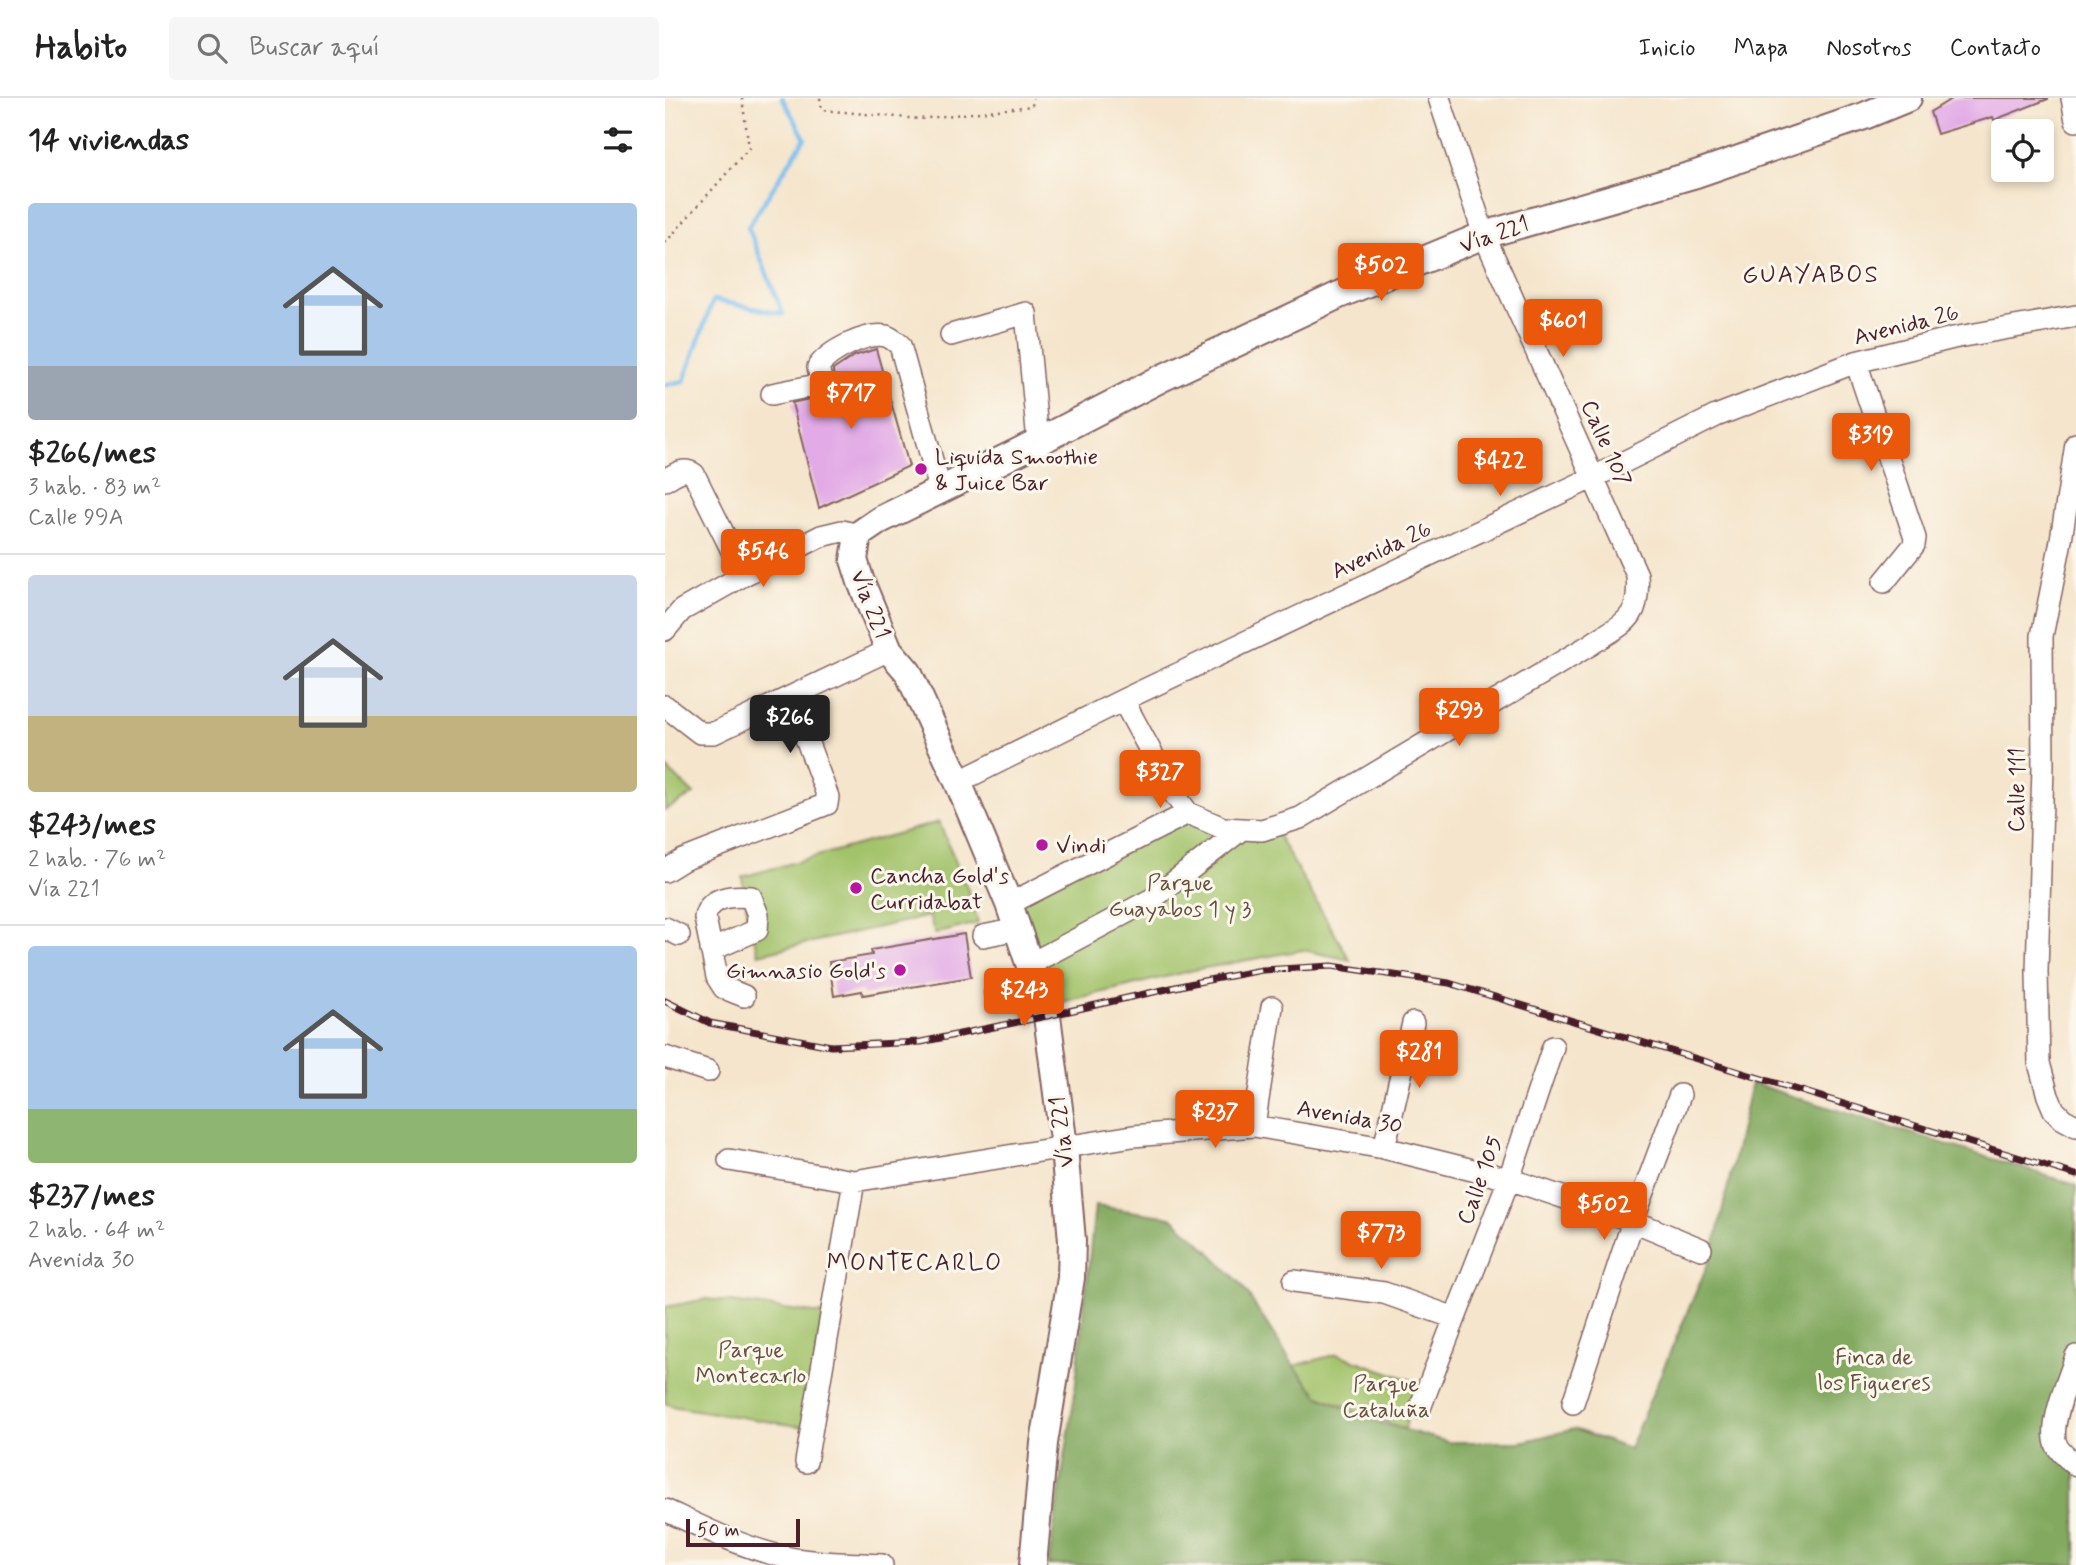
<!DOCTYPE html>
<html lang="es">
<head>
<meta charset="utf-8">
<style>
	:root { --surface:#fff; --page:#f6f6f6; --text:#222; --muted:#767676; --line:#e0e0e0; --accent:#ea580c }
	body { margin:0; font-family:Mynerve,sans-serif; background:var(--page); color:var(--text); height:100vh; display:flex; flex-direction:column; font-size:26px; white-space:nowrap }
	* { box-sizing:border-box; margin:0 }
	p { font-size:23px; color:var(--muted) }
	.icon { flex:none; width:38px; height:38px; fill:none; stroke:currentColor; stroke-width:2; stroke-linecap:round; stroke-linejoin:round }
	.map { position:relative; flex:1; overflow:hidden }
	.panel { display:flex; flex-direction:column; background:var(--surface); width:665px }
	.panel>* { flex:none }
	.tools { position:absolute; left:1326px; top:21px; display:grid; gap:14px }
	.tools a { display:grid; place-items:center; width:63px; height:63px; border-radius:7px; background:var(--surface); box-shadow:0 4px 10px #0003; font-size:35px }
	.scale { position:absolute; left:21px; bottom:18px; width:114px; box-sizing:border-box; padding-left:7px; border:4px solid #4a1f2b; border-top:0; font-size:19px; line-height:24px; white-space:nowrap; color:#4a1f2b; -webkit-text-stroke:5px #fbf7ec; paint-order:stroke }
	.price { position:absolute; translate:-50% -60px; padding:0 16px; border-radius:7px; background:var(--accent); color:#fff; font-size:23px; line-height:46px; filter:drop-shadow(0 2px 4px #0008) }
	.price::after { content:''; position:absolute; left:50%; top:42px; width:21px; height:16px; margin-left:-10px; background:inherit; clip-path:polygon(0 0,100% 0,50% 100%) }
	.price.active { background:#222; color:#fff }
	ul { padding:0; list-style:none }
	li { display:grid; align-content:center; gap:14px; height:371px; padding:0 28px }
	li+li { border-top:2px solid var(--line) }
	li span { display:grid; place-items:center; height:217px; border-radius:7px; color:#555 }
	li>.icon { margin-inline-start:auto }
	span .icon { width:126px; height:126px; fill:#fffc; stroke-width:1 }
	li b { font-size:30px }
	h2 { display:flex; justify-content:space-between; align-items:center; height:84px; padding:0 28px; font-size:30px }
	header { display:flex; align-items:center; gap:42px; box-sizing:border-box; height:98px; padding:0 35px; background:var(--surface); border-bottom:2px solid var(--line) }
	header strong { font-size:33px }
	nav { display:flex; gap:38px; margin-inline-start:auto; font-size:24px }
	.search { width:490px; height:63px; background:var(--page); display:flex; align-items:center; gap:18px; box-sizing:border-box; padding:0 24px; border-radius:7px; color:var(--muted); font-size:26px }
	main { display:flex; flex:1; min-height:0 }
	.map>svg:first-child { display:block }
	.green { fill:#a3c36b; stroke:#76714b; stroke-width:2 }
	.forest { fill:#82a95f; stroke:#666445; stroke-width:2 }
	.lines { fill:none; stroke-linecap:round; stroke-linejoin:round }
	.stream { stroke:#79beef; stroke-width:4.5 }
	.building { fill:#e2aae6 }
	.minor-casing { stroke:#866463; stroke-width:24 }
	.major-casing { stroke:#866463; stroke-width:30 }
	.path { stroke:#866463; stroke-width:2.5; stroke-dasharray:2 5; stroke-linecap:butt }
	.minor { stroke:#fff; stroke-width:21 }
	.major { stroke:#fff; stroke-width:26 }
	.rail-casing { stroke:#4a1f2b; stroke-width:7 }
	.rail { stroke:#fbf7ec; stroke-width:4.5; stroke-dasharray:13; stroke-linecap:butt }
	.poi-dot { fill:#b5179e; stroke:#fbf7ec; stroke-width:2.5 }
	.labels { text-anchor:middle; stroke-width:6; stroke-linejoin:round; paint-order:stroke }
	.street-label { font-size:23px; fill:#4a1f2b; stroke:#fbf7ec }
	.poi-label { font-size:23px; fill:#4a1f2b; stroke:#fbf7ec; text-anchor:start }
	.park-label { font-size:23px; fill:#65503e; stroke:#fbf7ec }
	.neighbourhood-label { font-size:24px; letter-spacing:2px; fill:#4a1f2b; stroke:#fbf7ec }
</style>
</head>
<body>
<header>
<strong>Habito</strong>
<div class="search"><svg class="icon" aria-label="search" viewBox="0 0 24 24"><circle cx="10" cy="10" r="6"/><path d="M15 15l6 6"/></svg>Buscar aquí</div>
<nav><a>Inicio</a><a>Mapa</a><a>Nosotros</a><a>Contacto</a></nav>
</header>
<main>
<section class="panel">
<h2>14 viviendas<svg class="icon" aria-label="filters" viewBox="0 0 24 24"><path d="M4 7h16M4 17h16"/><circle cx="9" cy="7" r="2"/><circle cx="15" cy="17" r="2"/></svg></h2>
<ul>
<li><span style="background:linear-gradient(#a9c7e8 75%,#9aa5b1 0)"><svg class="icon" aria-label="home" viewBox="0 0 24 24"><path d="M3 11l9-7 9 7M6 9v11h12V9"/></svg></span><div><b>$266/mes</b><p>3 hab. · 83 m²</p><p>Calle 99A</p></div></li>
<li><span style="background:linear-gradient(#c9d6e8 65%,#c2b280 0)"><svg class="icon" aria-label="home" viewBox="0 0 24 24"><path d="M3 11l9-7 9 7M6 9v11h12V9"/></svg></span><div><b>$243/mes</b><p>2 hab. · 76 m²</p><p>Vía 221</p></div></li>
<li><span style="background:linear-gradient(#a9c7e8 75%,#8fb573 0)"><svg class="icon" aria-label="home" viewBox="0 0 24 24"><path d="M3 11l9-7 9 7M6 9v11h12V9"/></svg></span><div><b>$237/mes</b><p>2 hab. · 64 m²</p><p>Avenida 30</p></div></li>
</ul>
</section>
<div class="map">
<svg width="1411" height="1467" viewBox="0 0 1411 1467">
	<rect width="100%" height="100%" fill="#fbf7ec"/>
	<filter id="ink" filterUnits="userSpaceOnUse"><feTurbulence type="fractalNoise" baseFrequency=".0143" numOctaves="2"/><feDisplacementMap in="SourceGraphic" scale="14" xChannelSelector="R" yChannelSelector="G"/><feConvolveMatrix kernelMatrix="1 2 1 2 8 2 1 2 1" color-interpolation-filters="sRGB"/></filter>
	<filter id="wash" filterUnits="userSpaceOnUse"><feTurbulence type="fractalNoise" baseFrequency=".00686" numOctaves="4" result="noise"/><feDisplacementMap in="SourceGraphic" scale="28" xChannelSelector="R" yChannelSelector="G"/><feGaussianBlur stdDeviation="1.57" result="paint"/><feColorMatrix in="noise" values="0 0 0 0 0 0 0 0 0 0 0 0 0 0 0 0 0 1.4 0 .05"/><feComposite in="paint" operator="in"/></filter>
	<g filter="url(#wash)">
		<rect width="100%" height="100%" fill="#f5e5cc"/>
		<!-- green -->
		<path class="green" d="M0,669L29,696L0,712Z
			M515,710L552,728L608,729L685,862L638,852L529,872L397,904L351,794Z
			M274,724L307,802L313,825L270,836L264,818L93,856L83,817L77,779Z
			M42,1201L158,1216L139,1329L11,1309L0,1305V1209Z
			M672,1256L751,1284L740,1331L654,1298L629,1268Z"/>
		<!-- forest -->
		<path class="forest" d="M1086,985L1411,1087V1277L1391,1341L1411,1370V1467H383L409,1302L430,1108L506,1119L538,1147L576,1186L629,1268L654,1298L709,1323L783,1344H856L909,1331L964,1351L1048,1154Z"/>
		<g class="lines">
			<!-- stream -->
			<path class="stream" d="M0,287L19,283L48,202L118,216L83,129L140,40L117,0"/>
		</g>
		<g id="blocks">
			<!-- building -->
			<path class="building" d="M1288,0H1383V1L1329,22L1328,19L1272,36L1265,14Z
				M211,251L244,368L154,410L127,305L165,296L170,289L168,272L189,258Z
				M299,836L306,879L198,897L197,893L169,898L164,864L207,857L206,852Z"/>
		</g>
	</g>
	<g filter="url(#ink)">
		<use href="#blocks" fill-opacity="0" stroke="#866463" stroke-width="2"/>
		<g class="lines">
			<!-- minor casing -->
			<g class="minor-casing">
				<path id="minor" d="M1407,0L1411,23
					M286,237L361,215L373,344
					M1191,264L1250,440L1249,447L1219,484
					M107,296L157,286L153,269C164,253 201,234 221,238C225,239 231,244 235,247L275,391
					M1411,346L1395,448L1377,538L1378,669L1372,874L1374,965L1383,998L1389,1012L1398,1021L1411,1028
					M0,382C10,376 18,369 29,376L79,477
					M0,532L17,512L79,477L156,438L177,433L193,437
					M458,602L507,693L523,715L558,730L577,731L597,732L635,720L925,547C959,524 976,523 972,477L819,137L774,0
					M0,608L35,635H49L224,552
					M293,684L458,602L929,379L1051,318L1191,264L1288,240L1411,218
					M0,773L18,762L162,706L163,699L126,600
					M344,806L523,715
					M0,830L14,837
					M318,838L353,831
					M46,852L92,832L93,817L86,799C67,797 43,799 40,820L52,879L59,890L79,898
					M365,866L487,801L577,731
					M330,895L371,884
					M0,959L43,973
					M589,1028L607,909
					M719,1050L748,925
					M64,1062L189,1083L468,1038L589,1028L719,1050L844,1081L968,1123L1036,1151
					M629,1183L719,1195L790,1220
					M1411,1258C1405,1278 1382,1329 1392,1348C1396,1356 1405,1362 1411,1367
					M908,1305L968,1123L1015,997
					M755,1310L844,1081L888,949
					M141,1364L189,1083
					M0,1412C39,1430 78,1450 120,1459C152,1466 185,1465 217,1467"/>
			</g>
			<!-- major casing -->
			<g class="major-casing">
				<path id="major" d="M368,1467L379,1345L406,1180L407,1143L399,1049L382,918L344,806L293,684L243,574L224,552L196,484L189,462L193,437L215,422L373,344L497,280L674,197L819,137L1031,76L1199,18L1243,0"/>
			</g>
			<!-- path -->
			<path class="path" d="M155,0L157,12L254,21L367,8L368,0
				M0,145L84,50L77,0"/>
			<!-- minor -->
			<use href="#minor" class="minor"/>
			<!-- major -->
			<use href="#major" class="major"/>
			<!-- rail casing -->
			<g class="rail-casing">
				<path id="rail" d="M0,903L45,925L166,948L256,944L382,918L533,884L597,872L667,868L784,885L1411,1077"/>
			</g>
			<!-- rail -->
			<use href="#rail" class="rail"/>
		</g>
	</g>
	<!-- markers -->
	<g class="poi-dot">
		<circle cx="256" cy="371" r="7"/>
		<circle cx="377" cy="747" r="7"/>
		<circle cx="191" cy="790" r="7"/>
		<circle cx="235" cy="872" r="7"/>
	</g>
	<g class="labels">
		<!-- street labels -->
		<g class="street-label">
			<text transform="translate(829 136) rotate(-19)" y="8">Vía 221</text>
			<text transform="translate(1241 226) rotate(-14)" y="8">Avenida 26</text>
			<text transform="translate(942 345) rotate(66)" y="8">Calle 107</text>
			<text transform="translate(716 451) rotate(-25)" y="8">Avenida 26</text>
			<text transform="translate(206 506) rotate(69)" y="8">Vía 221</text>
			<text transform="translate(1351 692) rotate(-89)" y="8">Calle 111</text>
			<text transform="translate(685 1018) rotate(10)" y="8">Avenida 30</text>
			<text transform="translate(396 1034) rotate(-97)" y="8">Vía 221</text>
			<text transform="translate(814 1082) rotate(-70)" y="8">Calle 105</text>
		</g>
		<!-- poi labels -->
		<g class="poi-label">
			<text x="270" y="366">Liquida Smoothie<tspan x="270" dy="26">&amp; Juice Bar</tspan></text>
			<text x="391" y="755">Vindi</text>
			<text x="205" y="785">Cancha Gold's<tspan x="205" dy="26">Curridabat</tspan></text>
			<text x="221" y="880" text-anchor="end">Gimnasio Gold's</text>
		</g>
		<!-- park labels -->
		<g class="park-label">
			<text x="515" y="792">Parque<tspan x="515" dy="26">Guayabos 1 y 3</tspan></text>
			<text x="86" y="1259">Parque<tspan x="86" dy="26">Montecarlo</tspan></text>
			<text x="1209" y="1266">Finca de<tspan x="1209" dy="26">los Figueres</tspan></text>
			<text x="721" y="1293">Parque<tspan x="721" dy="26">Cataluña</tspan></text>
		</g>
		<!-- neighbourhood labels -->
		<g class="neighbourhood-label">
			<text x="1146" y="184">GUAYABOS</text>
			<text x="250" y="1172">MONTECARLO</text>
		</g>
	</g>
</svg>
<div class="tools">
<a><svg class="icon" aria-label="locate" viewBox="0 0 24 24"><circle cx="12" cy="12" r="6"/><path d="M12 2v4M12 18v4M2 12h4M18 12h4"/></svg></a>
</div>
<div class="scale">50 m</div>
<b class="price" style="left:716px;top:205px">$502</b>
<b class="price" style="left:898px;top:261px">$601</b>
<b class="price" style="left:186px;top:333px">$717</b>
<b class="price" style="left:1206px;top:375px">$319</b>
<b class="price" style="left:835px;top:400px">$422</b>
<b class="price" style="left:98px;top:491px">$546</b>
<b class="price" style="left:794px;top:650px">$293</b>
<b class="price active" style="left:125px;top:657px">$266</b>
<b class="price" style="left:495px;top:712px">$327</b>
<b class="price" style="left:359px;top:930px">$243</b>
<b class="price" style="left:754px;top:992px">$281</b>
<b class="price" style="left:550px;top:1052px">$237</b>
<b class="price" style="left:939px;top:1144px">$502</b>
<b class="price" style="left:716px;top:1173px">$773</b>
</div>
</main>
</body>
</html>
